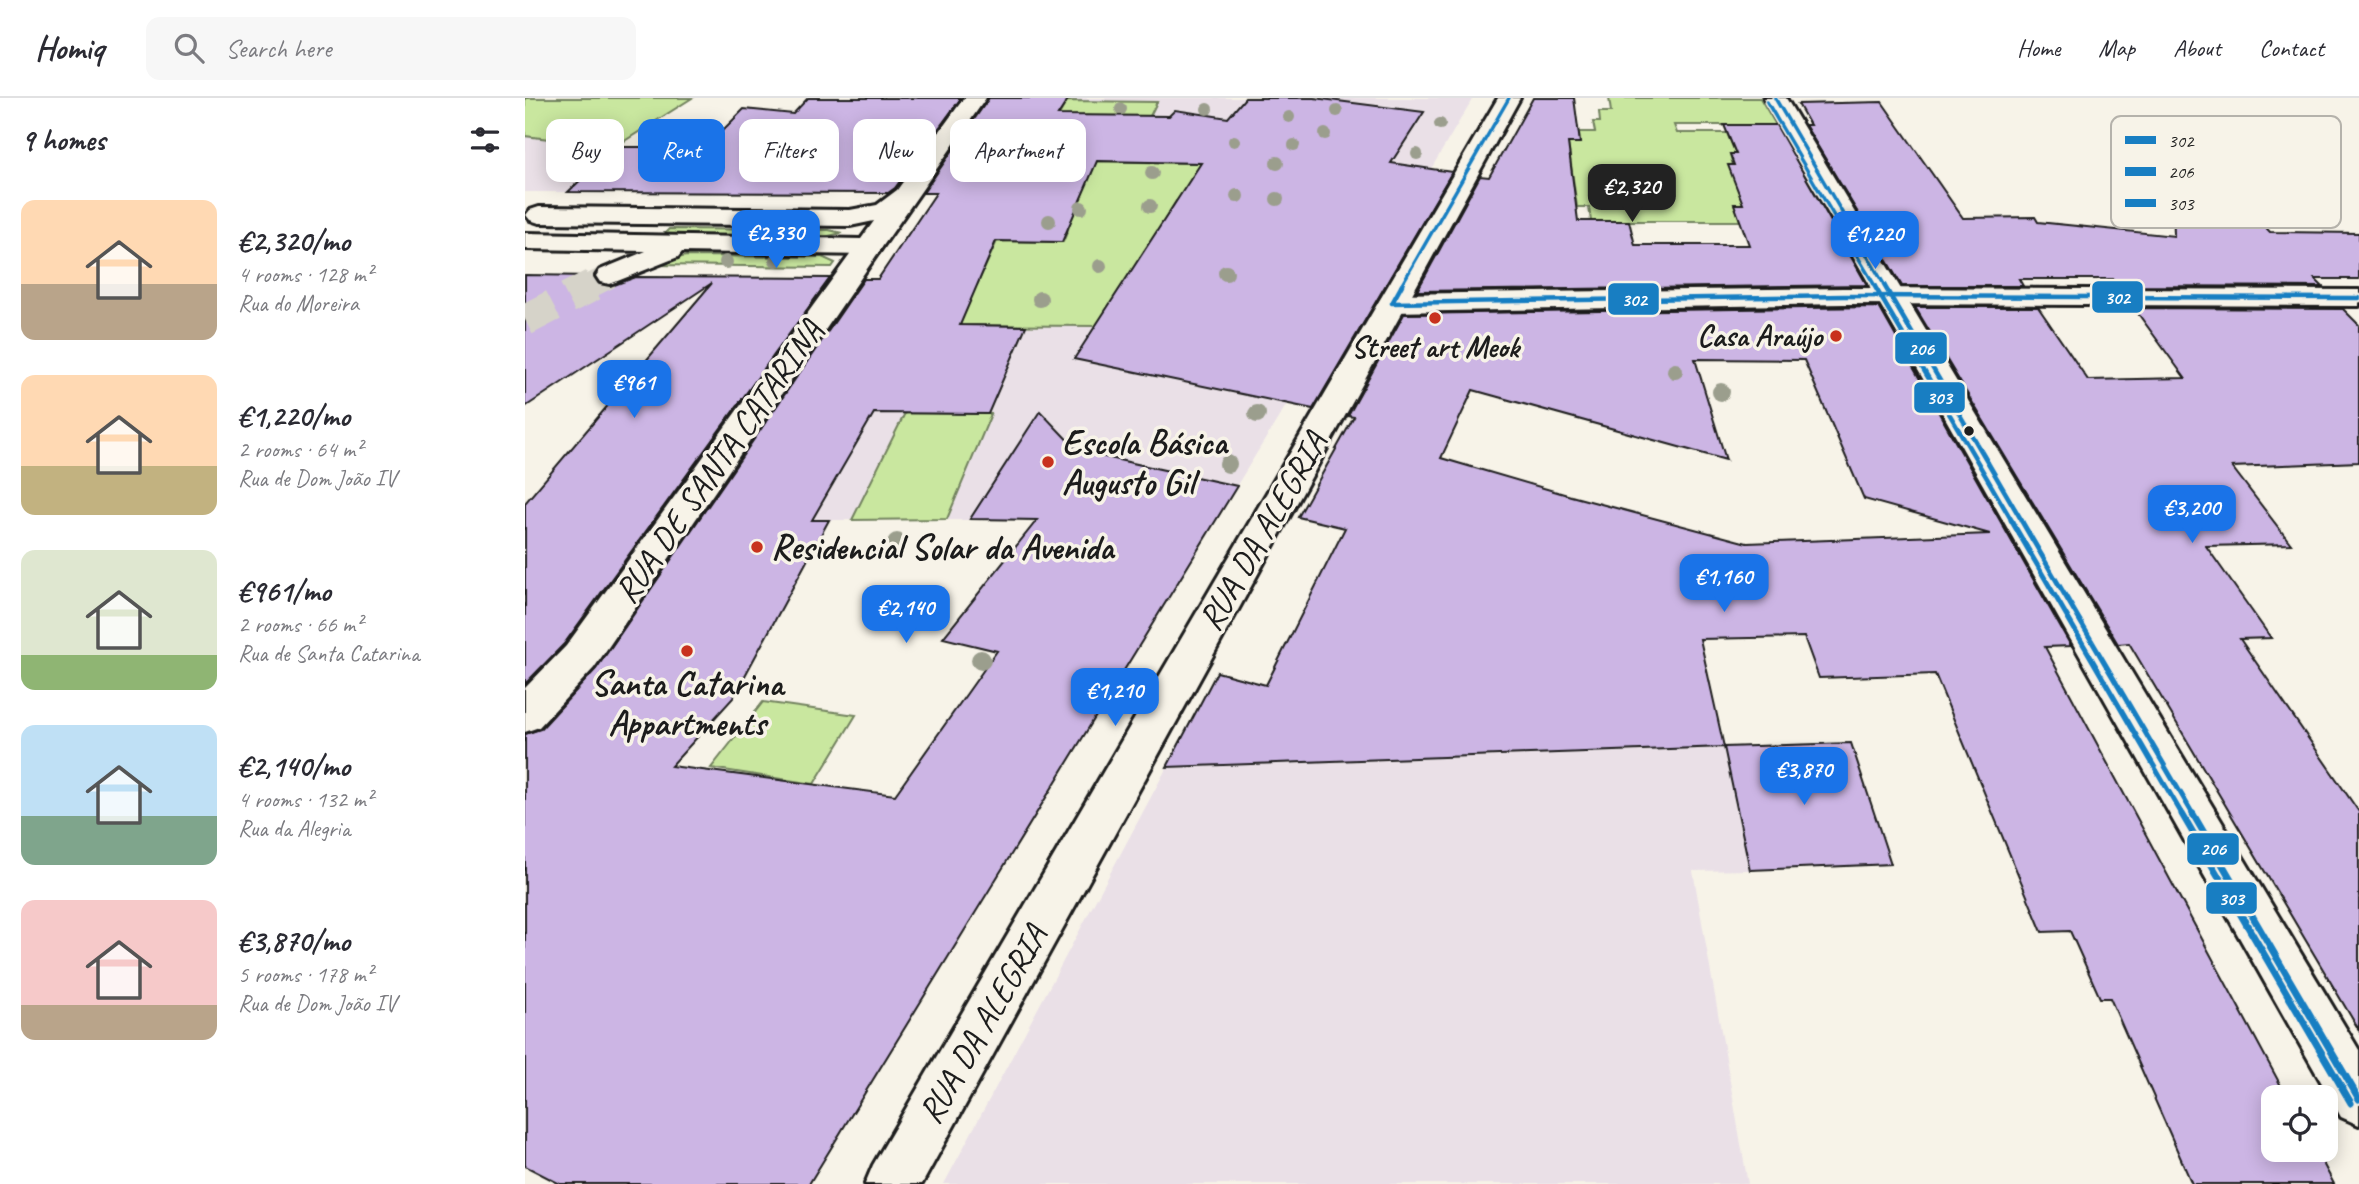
<!DOCTYPE html>
<html lang="en">
<head>
<meta charset="utf-8">
<style>
	:root { --surface:#fff; --page:#f7f7f7; --text:#2b2b33; --muted:#7c7c81; --line:#e1e1e2; --accent:#1a73e8 }
	body { margin:0; font-family:Caveat,sans-serif; background:var(--page); color:var(--text); height:100vh; display:flex; flex-direction:column; font-size:26px; white-space:nowrap }
	* { box-sizing:border-box; margin:0 }
	p { font-size:23px; color:var(--muted) }
	.icon { flex:none; width:38px; height:38px; fill:none; stroke:currentColor; stroke-width:2; stroke-linecap:round; stroke-linejoin:round }
	.map { position:relative; flex:1; overflow:hidden }
	.side { display:flex; flex-direction:column; background:var(--surface); width:525px }
	.side>* { flex:none }
	.top-card { position:absolute; left:21px; top:21px; width:665px; height:63px; display:flex; gap:14px }
	.tools { position:absolute; left:1736px; top:987px; display:grid; gap:14px }
	.tools a { display:grid; place-items:center; width:77px; height:77px; border-radius:14px; background:var(--surface); box-shadow:0 4px 18px #0003; font-size:35px }
	.price { position:absolute; translate:-50% -60px; padding:0 16px; border-radius:14px; background:var(--accent); color:#fff; font-size:23px; line-height:46px; filter:drop-shadow(0 2px 4px #0008) }
	.price::after { content:''; position:absolute; left:50%; top:42px; width:21px; height:16px; margin-left:-10px; background:inherit; clip-path:polygon(0 0,100% 0,50% 100%) }
	.price.on { background:#222; color:#fff }
	ul { padding:0; list-style:none }
	li { display:flex; align-items:center; gap:21px; height:175px; padding:0 21px }
	li span { display:grid; place-items:center; flex:none; width:196px; height:140px; border-radius:14px; color:#555 }
	li>.icon { margin-inline-start:auto }
	span .icon { width:84px; height:84px; fill:#fffc; stroke-width:1 }
	li b { font-size:30px }
	h2 { display:flex; justify-content:space-between; align-items:center; height:84px; padding:0 21px; font-size:30px }
	.pill { padding:0 24px; border-radius:14px; background:var(--surface); box-shadow:0 4px 18px #0003; font-size:24px; line-height:63px }
	.pill.on { background:var(--accent); color:#fff }
	header { display:flex; align-items:center; gap:42px; box-sizing:border-box; height:98px; padding:0 35px; background:var(--surface); border-bottom:2px solid var(--line) }
	header strong { font-size:33px }
	nav { display:flex; gap:38px; margin-inline-start:auto; font-size:24px }
	.search { width:490px; height:63px; background:var(--page); display:flex; align-items:center; gap:18px; box-sizing:border-box; padding:0 24px; border-radius:14px; color:var(--muted); font-size:26px }
	main { display:flex; flex:1; min-height:0 }
	.map>svg:first-child { display:block }
	.built { fill:#eae0e7 }
	.green { fill:#c9e79f; stroke:#72825e; stroke-width:2 }
	.building { fill:#ccb5e4; stroke:#1c1c1c; stroke-width:2; fill-rule:evenodd }
	.lines { fill:none; stroke-linecap:round; stroke-linejoin:round }
	.secondary-tunnel-far1 { stroke:#d6d3c9; stroke-width:24; stroke-dasharray:24 12; stroke-linecap:butt }
	.secondary-tunnel { stroke:#d6d3c9; stroke-width:32; stroke-dasharray:32 16; stroke-linecap:butt }
	.street-casing { stroke:#1c1c1c; stroke-width:6 }
	.secondary-casing { stroke:#1c1c1c; stroke-width:6 }
	.street { fill:#f7f3e8; fill-rule:evenodd }
	.secondary { fill:#f7f3e8; fill-rule:evenodd }
	.bus-1-far1-casing { stroke:#f7f3e8; stroke-width:7 }
	.bus-1-casing { stroke:#f7f3e8; stroke-width:9 }
	.bus-2-far3-casing { stroke:#f7f3e8; stroke-width:7 }
	.bus-2-far2-casing { stroke:#f7f3e8; stroke-width:9 }
	.bus-2-far1-casing { stroke:#f7f3e8; stroke-width:10 }
	.bus-2-casing { stroke:#f7f3e8; stroke-width:12 }
	.bus-3-far3-casing { stroke:#f7f3e8; stroke-width:7 }
	.bus-3-far2-casing { stroke:#f7f3e8; stroke-width:9 }
	.bus-3-far1-casing { stroke:#f7f3e8; stroke-width:10 }
	.bus-3-casing { stroke:#f7f3e8; stroke-width:12 }
	.bus-1-far1 { stroke:#187ec2; stroke-width:3.5 }
	.bus-1 { stroke:#187ec2; stroke-width:4.5 }
	.bus-2-far3 { stroke:#187ec2; stroke-width:3.5 }
	.bus-2-far2 { stroke:#187ec2; stroke-width:4.5 }
	.bus-2-far1 { stroke:#187ec2; stroke-width:5 }
	.bus-2 { stroke:#187ec2; stroke-width:7 }
	.bus-3-far3 { stroke:#187ec2; stroke-width:3.5 }
	.bus-3-far2 { stroke:#187ec2; stroke-width:4.5 }
	.bus-3-far1 { stroke:#187ec2; stroke-width:5 }
	.bus-3 { stroke:#187ec2; stroke-width:7 }
	.tree { fill:#9b9e8d }
	.poi-dot { fill:#c8321e; stroke:#f7f3e8; stroke-width:2.5 }
	.bus-dot { fill:#1c1c1c; stroke:#f7f3e8; stroke-width:2.5 }
	.labels { text-anchor:middle; stroke-width:7; stroke-linejoin:round; paint-order:stroke }
	.far-poi-label { font-size:30px; font-weight:bold; fill:#1c1c1c; stroke:#f7f3e8; text-anchor:end }
	.poi-label { font-size:35px; font-weight:bold; fill:#1c1c1c; stroke:#f7f3e8; text-anchor:start }
	.street-label { font-size:35px; fill:#1c1c1c; stroke:#f7f3e8 }
	.key { fill:#f7f3e8; stroke:#b5b2ab; stroke-width:2 }
	.key-label { font-size:19px; fill:#1c1c1c }
	.line-badge { stroke:#f7f3e8; stroke-width:2.5 }
	.badge-label { font-size:19px; text-anchor:middle; font-weight:bold; fill:#fff }
</style>
</head>
<body>
<header>
<strong>Homiq</strong>
<div class="search"><svg class="icon" aria-label="search" viewBox="0 0 24 24"><circle cx="10" cy="10" r="6"/><path d="M15 15l6 6"/></svg>Search here</div>
<nav><a>Home</a><a>Map</a><a>About</a><a>Contact</a></nav>
</header>
<main>
<section class="side">
<h2>9 homes<svg class="icon" aria-label="filters" viewBox="0 0 24 24"><path d="M4 7h16M4 17h16"/><circle cx="9" cy="7" r="2"/><circle cx="15" cy="17" r="2"/></svg></h2>
<ul>
<li><span style="background:linear-gradient(#ffd9b3 60%,#b9a48a 0)"><svg class="icon" aria-label="home" viewBox="0 0 24 24"><path d="M3 11l9-7 9 7M6 9v11h12V9"/></svg></span><div><b>€2,320/mo</b><p>4 rooms · 128 m²</p><p>Rua do Moreira</p></div></li>
<li><span style="background:linear-gradient(#ffd9b3 65%,#c2b280 0)"><svg class="icon" aria-label="home" viewBox="0 0 24 24"><path d="M3 11l9-7 9 7M6 9v11h12V9"/></svg></span><div><b>€1,220/mo</b><p>2 rooms · 64 m²</p><p>Rua de Dom João IV</p></div></li>
<li><span style="background:linear-gradient(#dfe7d0 75%,#8fb573 0)"><svg class="icon" aria-label="home" viewBox="0 0 24 24"><path d="M3 11l9-7 9 7M6 9v11h12V9"/></svg></span><div><b>€961/mo</b><p>2 rooms · 66 m²</p><p>Rua de Santa Catarina</p></div></li>
<li><span style="background:linear-gradient(#bfe0f5 65%,#7fa58c 0)"><svg class="icon" aria-label="home" viewBox="0 0 24 24"><path d="M3 11l9-7 9 7M6 9v11h12V9"/></svg></span><div><b>€2,140/mo</b><p>4 rooms · 132 m²</p><p>Rua da Alegria</p></div></li>
<li><span style="background:linear-gradient(#f6c9c9 75%,#b9a48a 0)"><svg class="icon" aria-label="home" viewBox="0 0 24 24"><path d="M3 11l9-7 9 7M6 9v11h12V9"/></svg></span><div><b>€3,870/mo</b><p>5 rooms · 178 m²</p><p>Rua de Dom João IV</p></div></li>
</ul>
</section>
<div class="map">
<svg width="1834" height="1086" viewBox="0 0 1834 1086">
	<rect width="100%" height="100%" fill="#f7f3e8"/>
	<filter id="ink" filterUnits="userSpaceOnUse"><feTurbulence type="fractalNoise" baseFrequency=".0143" numOctaves="2"/><feDisplacementMap in="SourceGraphic" scale="14" xChannelSelector="R" yChannelSelector="G"/><feConvolveMatrix kernelMatrix="1 2 1 2 8 2 1 2 1" color-interpolation-filters="sRGB"/></filter>
	<g filter="url(#ink)">
		<!-- built -->
		<path class="built" d="M544,0H948L906,71L804,56L674,65L602,64L632,4L542,3Z
			M0,38L90,49L44,94H0Z
			M323,227L574,228L797,249L667,460L508,422H287L367,284Z
			M1199,649L1225,772L1168,773L1223,1086H419L642,669Z"/>
		<!-- green -->
		<path class="green" d="M0,0H167L90,49L0,38Z
			M1084,0H1235L1251,27H1149L1152,35H1202L1211,56H1205L1218,106L1210,107L1215,123H1066L1064,109H1052L1043,45H1055L1054,34H1070L1068,24H1075L1074,14H1086Z
			M542,3L632,4L625,18L577,40L465,14L534,17Z
			M680,55L772,109L651,103L574,228L388,227L412,187H452L472,143L538,144L543,132L553,63L674,65Z
			M144,131L304,132L317,135L299,139L137,138Z
			M161,158L297,159L310,165L307,169L125,167Z
			M380,315L466,316L422,421L327,422Z
			M238,604L331,617L289,686L186,670Z"/>
		<!-- building -->
		<path class="building" d="M283,0H436L370,90L363,95L43,94L90,49H181L219,11L268,16Z
			M464,0H544L533,17L644,18L650,12L703,20L720,0H789L899,14L866,65L927,74L788,311L549,261L676,65L572,63L537,144L471,143L435,227L501,228L463,316L349,315L287,422H304L208,600L146,668L370,697L472,553L418,540L512,422L445,421L515,313L553,353L712,388L284,1086H35L0,1068V636L16,631L71,571L339,181H353L411,95H398Z
			M1008,0H1049L1055,45H1043L1053,123H1104L1110,147H1224L1209,106H1218L1203,67H1209L1205,56H1211L1199,27H1251L1342,187L892,193L955,78L964,79Z
			M1357,4L1438,120L1510,119L1513,124L1649,138L1648,100H1713L1745,134L1834,135V181H1790L1798,189L1593,188L1588,181H1494L1498,188H1377L1280,27H1285L1273,6Z
			M0,177L69,178L73,185L84,189L111,179L305,180L39,546L0,586V405L187,185L0,309Z
			M1354,209L1546,548L1520,549L1762,999H1748V1052H1791L1809,1086H1667L1585,900H1575L1545,833L1517,834L1410,576L1294,580L1279,539L1175,541L1199,649L642,669L692,574L741,587L820,430L773,419L829,319L823,318L879,216ZM1170,261L1279,262L1339,401L1465,436L1222,445L1046,398L916,360L948,292L1201,362Z
			M1390,209H1513L1563,282L1660,280L1609,210L1818,211L1834,227V364L1707,369L1766,446L1681,448L1746,540L1715,541L1834,714V932L1604,545L1593,546Z
			M1326,645L1366,766L1225,772L1199,649Z"/>
		<g class="lines">
			<!-- secondary-tunnel-far1 -->
			<path class="secondary-tunnel-far1" d="M65,188L85,178"/>
			<!-- secondary-tunnel -->
			<path class="secondary-tunnel" d="M0,222L68,187"/>
			<!-- street casing -->
			<g class="street-casing">
				<path id="street" d="M344,141L353,143L357,149L69,570L14,629L0,634V590L41,548L335,143Z
					M1319,190L1834,192V208L1319,206L867,214L857,211L853,205L857,199L867,196Z"/>
			</g>
			<!-- secondary casing -->
			<g class="secondary-casing">
				<path id="secondary" d="M439,0H461L353,155L344,157L157,154L153,159L85,186L75,184L71,178L75,172L121,153L0,151V135L336,141L349,123L325,128L14,125L5,122L1,117L5,112L14,109L325,112L352,107L372,92Z
					M973,0H995L397,1086H340L348,1067Z
					M1239,0H1261L1834,952V1027L1816,1019Z"/>
			</g>
			<!-- street -->
			<use href="#street" class="street"/>
			<!-- secondary -->
			<use href="#secondary" class="secondary"/>
			<!-- bus-1-far1 casing -->
			<g class="bus-1-far1-casing">
				<path id="bus-1-far1" d="M876,188L984,0"/>
			</g>
			<!-- bus-1 casing -->
			<g class="bus-1-casing">
				<path id="bus-1" d="M867,205L1319,198L1834,200
					M867,205L877,187"/>
			</g>
			<!-- bus-2-far3 casing -->
			<g class="bus-2-far3-casing">
				<path id="bus-2-far3" d="M1250,0L1360,188"/>
			</g>
			<!-- bus-2-far2 casing -->
			<g class="bus-2-far2-casing">
				<path id="bus-2-far2" d="M1359,187L1497,423"/>
			</g>
			<!-- bus-2-far1 casing -->
			<g class="bus-2-far1-casing">
				<path id="bus-2-far1" d="M1496,422L1669,718"/>
			</g>
			<!-- bus-2 casing -->
			<g class="bus-2-casing">
				<path id="bus-2" d="M1668,716L1834,1001"/>
			</g>
			<!-- bus-3-far3 casing -->
			<g class="bus-3-far3-casing">
				<path id="bus-3-far3" d="M1242,4L1350,188"/>
			</g>
			<!-- bus-3-far2 casing -->
			<g class="bus-3-far2-casing">
				<path id="bus-3-far2" d="M1349,187L1487,423"/>
			</g>
			<!-- bus-3-far1 casing -->
			<g class="bus-3-far1-casing">
				<path id="bus-3-far1" d="M1486,422L1658,718"/>
			</g>
			<!-- bus-3 casing -->
			<g class="bus-3-casing">
				<path id="bus-3" d="M1657,716L1826,1005"/>
			</g>
			<!-- bus-1-far1 -->
			<use href="#bus-1-far1" class="bus-1-far1"/>
			<!-- bus-1 -->
			<use href="#bus-1" class="bus-1"/>
			<!-- bus-2-far3 -->
			<use href="#bus-2-far3" class="bus-2-far3"/>
			<!-- bus-2-far2 -->
			<use href="#bus-2-far2" class="bus-2-far2"/>
			<!-- bus-2-far1 -->
			<use href="#bus-2-far1" class="bus-2-far1"/>
			<!-- bus-2 -->
			<use href="#bus-2" class="bus-2"/>
			<!-- bus-3-far3 -->
			<use href="#bus-3-far3" class="bus-3-far3"/>
			<!-- bus-3-far2 -->
			<use href="#bus-3-far2" class="bus-3-far2"/>
			<!-- bus-3-far1 -->
			<use href="#bus-3-far1" class="bus-3-far1"/>
			<!-- bus-3 -->
			<use href="#bus-3" class="bus-3"/>
		</g>
		<!-- trees -->
		<g class="tree">
			<circle cx="596" cy="11" r="6"/>
			<circle cx="682" cy="11" r="6"/>
			<circle cx="812" cy="13" r="6"/>
			<circle cx="764" cy="19" r="6"/>
			<circle cx="915" cy="26" r="6"/>
			<circle cx="505" cy="32" r="6"/>
			<circle cx="800" cy="36" r="6"/>
			<circle cx="709" cy="43" r="6"/>
			<circle cx="769" cy="47" r="6"/>
			<circle cx="892" cy="56" r="6"/>
			<circle cx="752" cy="65" r="7"/>
			<circle cx="627" cy="75" r="7"/>
			<circle cx="712" cy="98" r="7"/>
			<circle cx="752" cy="101" r="7"/>
			<circle cx="625" cy="108" r="7"/>
			<circle cx="556" cy="110" r="7"/>
			<circle cx="524" cy="123" r="7"/>
			<circle cx="251" cy="162" r="7"/>
			<circle cx="201" cy="164" r="7"/>
			<circle cx="575" cy="168" r="7"/>
			<circle cx="701" cy="175" r="8"/>
			<circle cx="515" cy="201" r="8"/>
			<circle cx="1150" cy="273" r="8"/>
			<circle cx="1196" cy="294" r="9"/>
			<circle cx="732" cy="316" r="9"/>
			<circle cx="703" cy="366" r="9"/>
			<circle cx="372" cy="445" r="10"/>
			<circle cx="349" cy="500" r="10"/>
			<circle cx="456" cy="562" r="10"/>
		</g>
	</g>
	<!-- markers -->
	<g class="poi-dot">
		<circle cx="910" cy="220" r="7"/>
		<circle cx="1311" cy="238" r="7"/>
		<circle cx="523" cy="364" r="7"/>
		<circle cx="232" cy="449" r="7"/>
		<circle cx="162" cy="553" r="7"/>
	</g>
	<circle class="bus-dot" cx="1444" cy="333" r="6"/>
	<g class="labels">
		<!-- far-poi labels -->
		<g class="far-poi-label">
			<text x="1297" y="248">Casa Araújo</text>
			<text x="910" y="259" text-anchor="middle">Street art Meok</text>
		</g>
		<!-- poi labels -->
		<g class="poi-label">
			<text x="537" y="356">Escola Básica<tspan x="537" dy="40">Augusto Gil</tspan></text>
			<text x="246" y="461">Residencial Solar da Avenida</text>
			<text x="162" y="597" text-anchor="middle">Santa Catarina<tspan x="162" dy="40">Appartments</tspan></text>
		</g>
		<!-- street labels -->
		<g class="street-label">
			<text transform="translate(193 363) rotate(-55)" y="12">RUA DE SANTA CATARINA</text>
			<text transform="translate(737 433) rotate(-60)" y="12">RUA DA ALEGRIA</text>
			<text transform="translate(457 926) rotate(-60)" y="12">RUA DA ALEGRIA</text>
		</g>
	</g>
	<!-- legend -->
	<rect x="1586" y="18" width="230" height="112" rx="10" class="key"/>
	<rect x="1600" y="38" width="31" height="8" fill="#187ec2"/>
	<rect x="1600" y="69" width="31" height="9" fill="#187ec2"/>
	<rect x="1600" y="101" width="31" height="8" fill="#187ec2"/>
	<g class="key-label">
		<text x="1643" y="49">302</text>
		<text x="1643" y="80">206</text>
		<text x="1643" y="112">303</text>
	</g>
	<g class="line-badge">
		<rect x="1566" y="182" width="53" height="34" rx="7" fill="#187ec2"/>
		<rect x="1082" y="184" width="53" height="34" rx="7" fill="#187ec2"/>
		<rect x="1369" y="233" width="54" height="34" rx="7" fill="#187ec2"/>
		<rect x="1388" y="283" width="53" height="33" rx="7" fill="#187ec2"/>
		<rect x="1661" y="734" width="54" height="34" rx="7" fill="#187ec2"/>
		<rect x="1680" y="783" width="53" height="34" rx="7" fill="#187ec2"/>
	</g>
	<g class="badge-label">
		<text x="1592" y="206">302</text>
		<text x="1109" y="208">302</text>
		<text x="1396" y="257">206</text>
		<text x="1414" y="306">303</text>
		<text x="1688" y="757">206</text>
		<text x="1706" y="807">303</text>
	</g>
</svg>
<div class="tools">
<a><svg class="icon" aria-label="locate" viewBox="0 0 24 24"><circle cx="12" cy="12" r="6"/><path d="M12 2v4M12 18v4M2 12h4M18 12h4"/></svg></a>
</div>
<b class="price on" style="left:1107px;top:126px">€2,320</b>
<b class="price" style="left:251px;top:172px">€2,330</b>
<b class="price" style="left:1350px;top:173px">€1,220</b>
<b class="price" style="left:109px;top:322px">€961</b>
<b class="price" style="left:1667px;top:447px">€3,200</b>
<b class="price" style="left:1199px;top:516px">€1,160</b>
<b class="price" style="left:381px;top:547px">€2,140</b>
<b class="price" style="left:590px;top:630px">€1,210</b>
<b class="price" style="left:1279px;top:709px">€3,870</b>
<div class="top-card">
<a class="pill">Buy</a>
<a class="pill on">Rent</a>
<a class="pill">Filters</a>
<a class="pill">New</a>
<a class="pill">Apartment</a>
</div>
</div>
</main>
</body>
</html>
